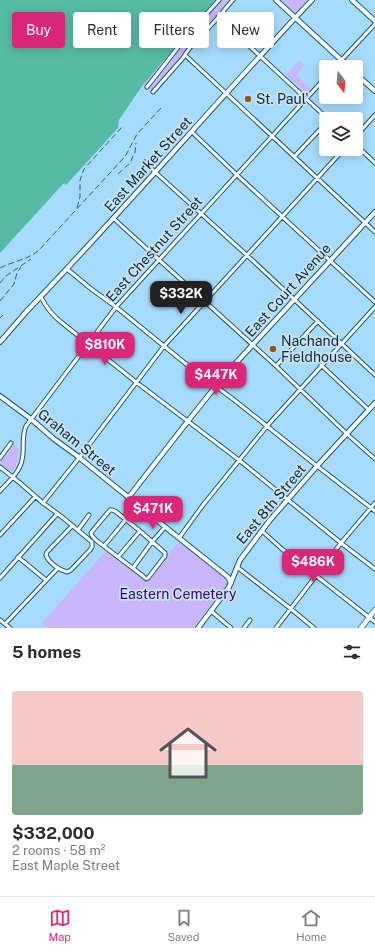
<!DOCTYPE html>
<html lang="en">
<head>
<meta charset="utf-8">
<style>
	:root { --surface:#fff; --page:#f7f7f7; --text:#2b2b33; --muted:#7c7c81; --line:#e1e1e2; --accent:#db2777 }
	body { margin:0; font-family:"Public Sans",sans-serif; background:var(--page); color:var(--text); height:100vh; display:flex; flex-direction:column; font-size:15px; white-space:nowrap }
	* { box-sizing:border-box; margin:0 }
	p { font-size:13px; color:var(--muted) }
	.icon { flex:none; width:22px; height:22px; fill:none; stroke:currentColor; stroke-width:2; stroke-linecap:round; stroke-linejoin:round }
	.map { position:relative; height:628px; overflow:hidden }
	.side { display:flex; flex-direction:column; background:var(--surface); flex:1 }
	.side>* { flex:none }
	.guide { position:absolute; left:12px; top:12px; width:351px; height:36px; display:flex; gap:8px }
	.needle { width:26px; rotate:164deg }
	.tools { position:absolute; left:319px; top:60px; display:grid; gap:8px }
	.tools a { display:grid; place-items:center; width:44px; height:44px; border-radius:4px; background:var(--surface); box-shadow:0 2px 10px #0003; font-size:20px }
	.price { position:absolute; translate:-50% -34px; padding:0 9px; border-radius:8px; background:var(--accent); color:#fff; font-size:13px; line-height:26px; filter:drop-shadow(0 1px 2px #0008) }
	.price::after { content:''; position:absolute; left:50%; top:24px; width:12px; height:9px; margin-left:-6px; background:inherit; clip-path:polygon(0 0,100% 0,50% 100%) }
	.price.current { background:#222; color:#fff }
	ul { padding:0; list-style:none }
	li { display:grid; align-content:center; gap:8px; height:212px; padding:0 12px }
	li span { display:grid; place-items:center; height:124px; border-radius:4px; color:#555 }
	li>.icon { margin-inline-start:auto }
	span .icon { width:72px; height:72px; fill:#fffc; stroke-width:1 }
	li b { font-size:17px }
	h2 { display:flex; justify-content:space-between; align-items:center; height:48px; padding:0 12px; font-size:17px }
	.chip { padding:0 14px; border-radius:4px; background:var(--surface); box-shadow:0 2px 10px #0003; font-size:14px; line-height:36px }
	.chip.current { background:var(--accent); color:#fff }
	.tab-bar { display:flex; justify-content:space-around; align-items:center; height:56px; border-top:1px solid var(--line); background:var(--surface); font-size:11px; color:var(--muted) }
	.tab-bar a { display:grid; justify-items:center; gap:2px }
	.tab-bar .current { color:var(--accent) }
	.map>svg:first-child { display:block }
	.green { fill:#cab6fb }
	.water { fill:#55bba5 }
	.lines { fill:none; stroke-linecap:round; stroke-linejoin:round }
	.street-casing { stroke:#0e597e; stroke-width:5 }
	.secondary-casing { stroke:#0e597e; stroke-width:6 }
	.primary-casing { stroke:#0e597e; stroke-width:6 }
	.street { stroke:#fff; stroke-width:3 }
	.secondary { stroke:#fff; stroke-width:4 }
	.primary { stroke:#fff; stroke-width:4.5 }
	.rail { stroke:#365a6f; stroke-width:1; stroke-dasharray:6 3; stroke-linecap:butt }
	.poi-dot { fill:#96561f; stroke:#cae4f5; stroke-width:1.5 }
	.labels { text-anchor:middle; stroke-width:3.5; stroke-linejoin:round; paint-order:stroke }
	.poi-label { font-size:14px; fill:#0b2838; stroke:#cae4f5; text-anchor:start }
	.street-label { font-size:14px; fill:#0b2838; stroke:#cae4f5 }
	.park-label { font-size:14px; fill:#38006d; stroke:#cae4f5 }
</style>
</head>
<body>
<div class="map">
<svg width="375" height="628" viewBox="0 0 375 628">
	<rect width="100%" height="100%" fill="#a6dbfd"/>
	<!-- green -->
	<path class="green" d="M215,0H230L218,13L213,20L185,52L152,92L142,86Z
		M281,0H307L295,13Z
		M299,61L303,64H305L296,75L310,88L316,82L306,93L286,75Z
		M14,444L19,448C19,458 18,464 12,472L0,463V462Z
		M178,542L205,561L224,577L225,581L227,583L226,586L193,628H47L42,623L106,551L147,582Z"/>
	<!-- water -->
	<path class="water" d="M0,0H215L142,86L119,120L118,128L66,185L64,183L0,253Z"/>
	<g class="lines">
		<!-- street casing -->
		<g class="street-casing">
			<path id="street" d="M218,17L328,119
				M185,55L375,232
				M335,67L375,24
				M147,87L190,32L219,0
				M153,92L183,58C190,44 204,34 214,22C221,15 226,7 233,0
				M192,132L237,175L375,302
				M356,136L375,115
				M356,145L375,163
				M294,157L326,123
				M145,162L155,172L250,258L375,375
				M113,218L276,366L347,434L375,459
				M67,269L90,288L116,307L191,368L233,399L317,466L375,511
				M41,297C46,307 52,315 61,322L136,382L239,460L341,543L375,569
				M321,365L369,410
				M276,366L318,321
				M0,458L11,443
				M0,467L20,483L43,503L62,517L92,542V547L90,550L71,570L67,572C59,570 49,563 46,555L47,552L72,526
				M0,491C8,482 20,472 22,460C25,448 21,438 26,426L116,307L326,77
				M43,503L79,458L164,346L344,149
				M110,510H112L115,511L140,531L165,553V556L148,578L146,579L143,576L97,541C95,539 91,536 91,533C92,531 107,514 110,510Z
				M78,530L89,515
				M262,531L282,549L375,622
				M0,535L35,497
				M179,538L203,505L267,426L375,307
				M104,546L138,505
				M18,557L46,580
				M118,557L140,531
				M237,567L291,609L314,628
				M133,568L152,542L165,527
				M0,578L57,514
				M211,611L231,628
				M0,620L10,628
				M5,624L58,568
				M244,628L250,620
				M276,628L341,543L375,503"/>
		</g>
		<!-- secondary casing -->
		<g class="secondary-casing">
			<path id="secondary" d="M276,0L349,67
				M352,0L375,21
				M356,74L375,91
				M0,342L26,312C124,210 215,103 312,0
				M0,396L31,419L54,439L76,455L179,538L228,577L231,583
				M128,498L188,421L224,376L375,212
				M198,628L229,587L240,560L270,520L317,466L375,403"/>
		</g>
		<!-- primary casing -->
		<g class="primary-casing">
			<path id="primary" d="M361,628L375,610"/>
		</g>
		<!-- street -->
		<use href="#street" class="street"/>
		<!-- secondary -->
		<use href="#secondary" class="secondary"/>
		<!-- primary -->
		<use href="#primary" class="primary"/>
		<!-- rail -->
		<path class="rail" d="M118,174L130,163L135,152L136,143
			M77,208L80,197V180L84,169L122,127
			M0,268C13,261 28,260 39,250L121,161L126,155L137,134L161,108
			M0,283L6,276L31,259
			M0,301L14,284L17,273L21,267
			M0,318L3,315"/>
	</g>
	<!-- markers -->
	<g class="poi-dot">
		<circle cx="248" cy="99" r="4"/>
		<circle cx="273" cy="349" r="4"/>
	</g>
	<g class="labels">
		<!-- poi labels -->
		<g class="poi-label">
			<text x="256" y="104">St. Paul'</text>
			<text x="281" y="346">Nachand<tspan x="281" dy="16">Fieldhouse</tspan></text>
		</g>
		<!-- street labels -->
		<g class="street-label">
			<text transform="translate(148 164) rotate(-48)" y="5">East Market Street</text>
			<text transform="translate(154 249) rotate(-48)" y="5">East Chestnut Street</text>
			<text transform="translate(288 290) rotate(-48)" y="5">East Court Avenue</text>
			<text transform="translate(77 442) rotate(39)" y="5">Graham Street</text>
			<text transform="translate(271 504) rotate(-50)" y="5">East 8th Street</text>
		</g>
		<!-- park labels -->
		<g class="park-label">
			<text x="178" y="599">Eastern Cemetery</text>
		</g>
	</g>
</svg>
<div class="tools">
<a><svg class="needle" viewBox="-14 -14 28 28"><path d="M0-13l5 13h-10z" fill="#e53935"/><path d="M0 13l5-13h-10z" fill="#7c7c81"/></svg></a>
<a><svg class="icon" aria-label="layers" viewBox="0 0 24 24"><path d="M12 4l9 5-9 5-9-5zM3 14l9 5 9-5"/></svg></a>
</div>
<b class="price current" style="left:181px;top:315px">$332K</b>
<b class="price" style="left:105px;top:366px">$810K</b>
<b class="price" style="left:216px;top:396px">$447K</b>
<b class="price" style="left:153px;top:530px">$471K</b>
<b class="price" style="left:313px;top:583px">$486K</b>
<div class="guide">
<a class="chip current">Buy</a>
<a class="chip">Rent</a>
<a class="chip">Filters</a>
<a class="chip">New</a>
</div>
</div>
<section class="side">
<h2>5 homes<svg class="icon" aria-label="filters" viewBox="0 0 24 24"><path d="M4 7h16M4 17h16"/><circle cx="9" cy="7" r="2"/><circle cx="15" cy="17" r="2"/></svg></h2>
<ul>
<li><span style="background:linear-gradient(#f6c9c9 60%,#7fa58c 0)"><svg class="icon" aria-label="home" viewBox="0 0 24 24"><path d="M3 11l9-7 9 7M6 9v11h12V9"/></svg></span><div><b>$332,000</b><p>2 rooms · 58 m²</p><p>East Maple Street</p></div></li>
</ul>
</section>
<nav class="tab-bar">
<a class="current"><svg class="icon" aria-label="map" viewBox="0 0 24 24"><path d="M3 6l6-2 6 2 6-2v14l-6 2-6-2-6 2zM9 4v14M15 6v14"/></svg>Map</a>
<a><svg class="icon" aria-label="saved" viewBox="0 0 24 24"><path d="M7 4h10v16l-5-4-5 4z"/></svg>Saved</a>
<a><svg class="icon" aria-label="home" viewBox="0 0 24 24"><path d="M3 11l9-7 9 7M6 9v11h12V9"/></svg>Home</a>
</nav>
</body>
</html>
